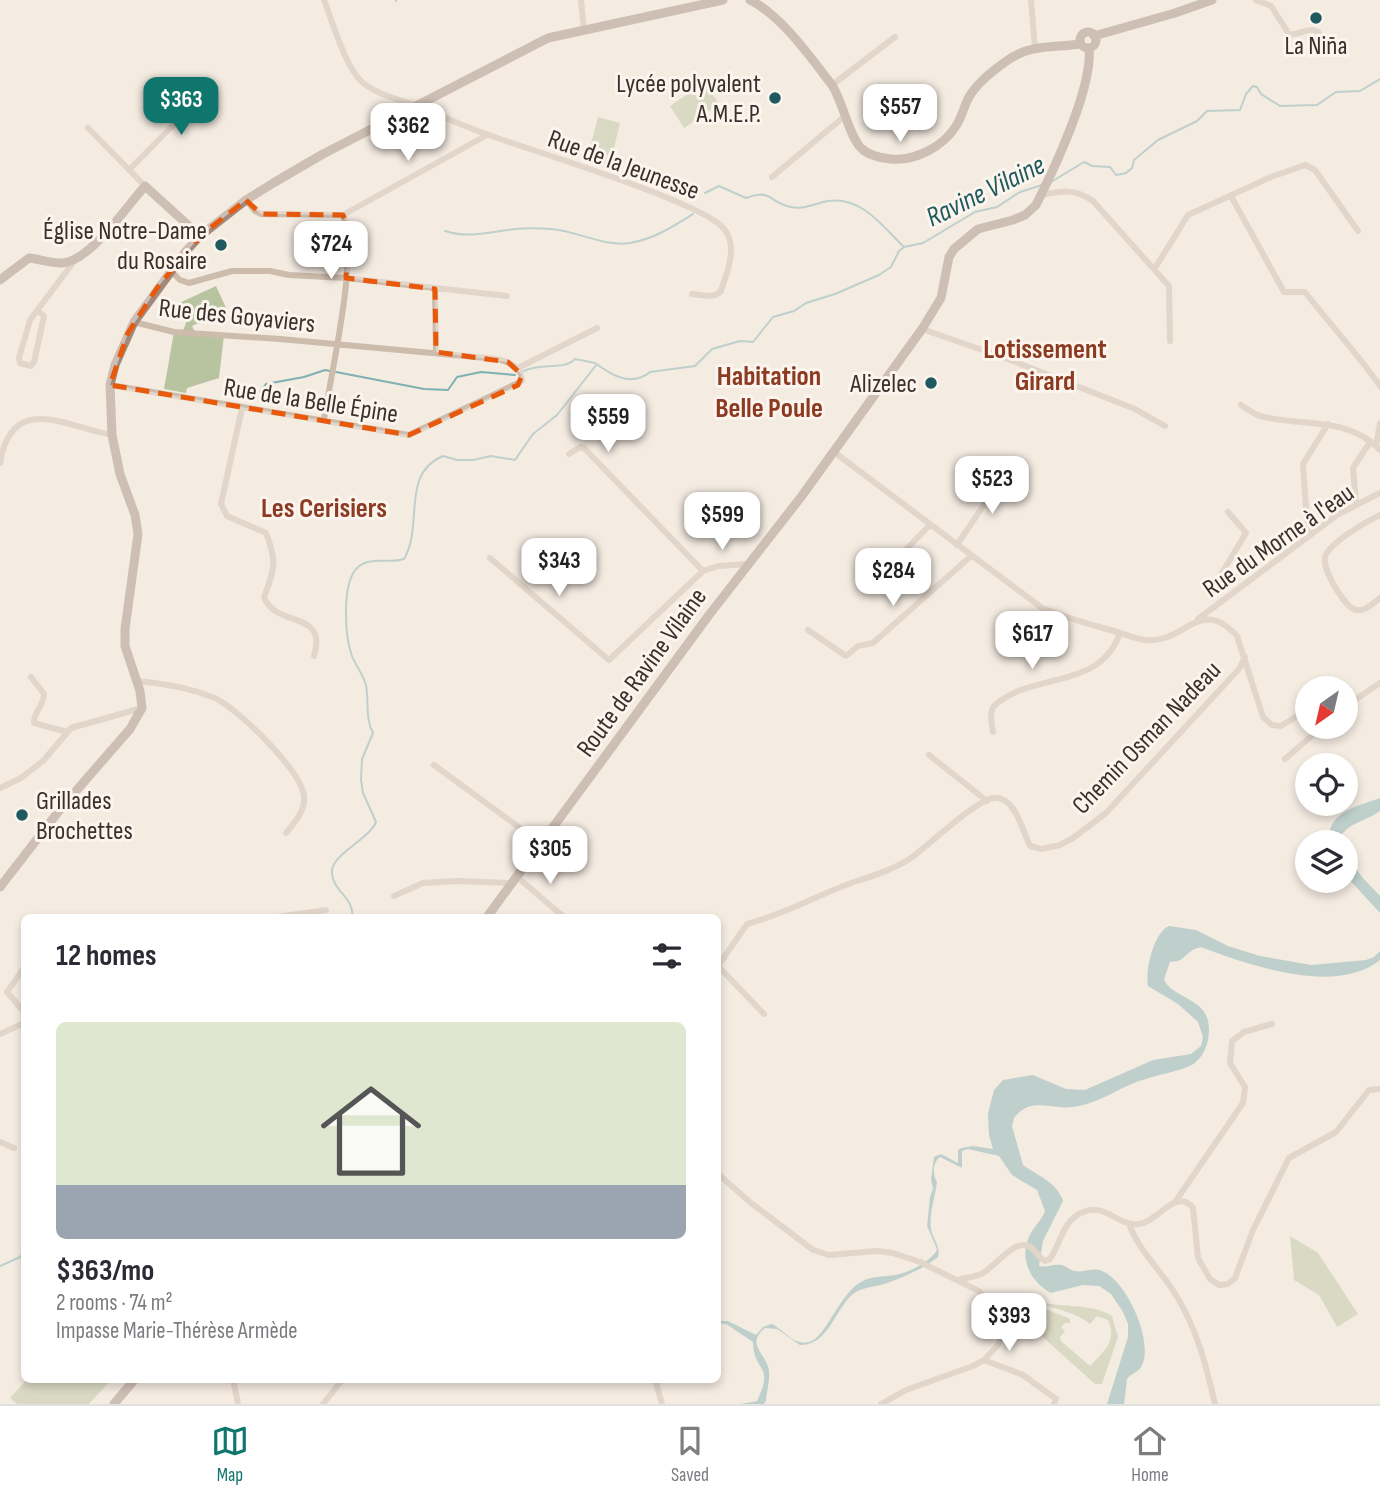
<!DOCTYPE html>
<html lang="en">
<head>
<meta charset="utf-8">
<style>
	:root { --surface:#fff; --page:#f2f2f3; --text:#2b2b33; --muted:#7c7c81; --line:#e1e1e2; --accent:#0f766e }
	body { margin:0; font-family:"Sofia Sans Condensed",sans-serif; background:var(--page); color:var(--text); height:100vh; display:flex; flex-direction:column; font-size:26px; white-space:nowrap }
	* { box-sizing:border-box; margin:0 }
	p { font-size:23px; color:var(--muted) }
	.icon { flex:none; width:38px; height:38px; fill:none; stroke:currentColor; stroke-width:2; stroke-linecap:round; stroke-linejoin:round }
	.map { position:relative; flex:1; overflow:hidden }
	.details { position:absolute; left:21px; top:914px; width:700px; height:469px; display:flex; flex-direction:column; background:var(--surface); border-radius:10px; box-shadow:0 4px 10px #0003 }
	.details>* { flex:none }
	.needle { width:46px; rotate:214deg }
	.buttons { position:absolute; left:1295px; top:676px; display:grid; gap:14px }
	.buttons a { display:grid; place-items:center; width:63px; height:63px; border-radius:50%; background:var(--surface); box-shadow:0 4px 10px #0003; font-size:35px }
	.price { position:absolute; translate:-50% -60px; padding:0 16px; border-radius:14px; background:#fff; color:#222; font-size:23px; line-height:46px; filter:drop-shadow(0 2px 4px #0008) }
	.price::after { content:''; position:absolute; left:50%; top:42px; width:21px; height:16px; margin-left:-10px; background:inherit; clip-path:polygon(0 0,100% 0,50% 100%) }
	.price.selected { background:var(--accent); color:#fff }
	ul { padding:0; list-style:none }
	li { display:grid; align-content:center; gap:14px; height:371px; padding:0 35px }
	li span { display:grid; place-items:center; height:217px; border-radius:10px; color:#555 }
	li>.icon { margin-inline-start:auto }
	span .icon { width:126px; height:126px; fill:#fffc; stroke-width:1 }
	li b { font-size:30px }
	h2 { display:flex; justify-content:space-between; align-items:center; height:84px; padding:0 35px; font-size:30px }
	.tabs { display:flex; justify-content:space-around; align-items:center; height:98px; border-top:2px solid var(--line); background:var(--surface); font-size:19px; color:var(--muted) }
	.tabs a { display:grid; justify-items:center; gap:4px }
	.tabs .selected { color:var(--accent) }
	.map>svg:first-child { display:block }
	.green { fill:#b8c4a0 }
	.water { fill:#7fb0b2 }
	.lines { fill:none; stroke-linecap:round; stroke-linejoin:round }
	.stream { stroke:#7fb0b2; stroke-width:2 }
	.street { stroke:#cdbbac; stroke-width:6 }
	.secondary { stroke:#a18a7d; stroke-width:9 }
	.marked { fill:none; stroke:#e8590c; stroke-width:5; stroke-dasharray:14 9; stroke-linejoin:round }
	.poi-dot { fill:#1f5a5e; stroke:#fbf5ee; stroke-width:2.5 }
	.labels { text-anchor:middle; stroke-width:6; stroke-linejoin:round; paint-order:stroke }
	.poi-label { font-size:26px; fill:#3b302b; stroke:#fbf5ee; text-anchor:end }
	.street-label { font-size:26px; fill:#3b302b; stroke:#fbf5ee }
	.water-label { font-size:28px; font-style:italic; fill:#1f5a5e; stroke:#fbf5ee }
	.neighbourhood-label { font-size:28px; font-weight:bold; fill:#8c3b22; stroke:#fbf5ee }
</style>
</head>
<body>
<div class="map">
<svg width="1380" height="1404" viewBox="0 0 1380 1404">
	<rect width="100%" height="100%" fill="#f4ebe1"/>
	<!-- green -->
	<path class="green" d="M705,82L719,104L684,128L670,106Z
		M598,117L620,123L610,165L587,159Z
		M216,286L227,310L192,326L196,334L224,335L219,378L187,388L186,393L164,389L174,332L182,333L186,323L177,304Z
		M1290,1236L1318,1253L1358,1314L1337,1327L1319,1295L1294,1280Z
		M999,1295L1024,1300L1070,1319V1323H1065L1061,1327L1065,1331L1060,1337L1061,1341L1090,1366C1105,1350 1117,1342 1108,1320L1097,1316L1090,1324C1073,1310 1053,1310 1034,1300C1058,1309 1090,1302 1112,1316L1118,1337L1102,1384H1095L1006,1304Z
		M27,1379H112L89,1404H17L10,1398Z"/>
	<!-- water -->
	<path class="water" d="M1380,798V811C1368,820 1352,822 1342,834V842H1329C1326,812 1358,806 1380,798Z
		M1346,855L1362,877L1380,896V913L1346,876Z
		M1169,926L1196,930L1228,946L1260,956L1311,965L1366,960L1374,957L1380,951V960C1336,996 1248,965 1201,947C1189,950 1188,955 1180,960C1177,962 1174,961 1170,962L1164,979C1170,997 1204,998 1208,1021C1211,1034 1207,1052 1197,1061C1190,1068 1178,1070 1168,1073C1154,1076 1140,1080 1127,1086C1110,1094 1092,1105 1073,1107C1050,1110 1031,1096 1014,1118L1012,1126L1023,1165C1038,1176 1057,1182 1063,1201L1043,1241L1039,1266C1047,1268 1053,1264 1061,1265C1066,1265 1070,1271 1075,1271C1084,1273 1092,1267 1102,1271C1126,1280 1154,1341 1142,1365C1139,1373 1131,1373 1127,1379L1124,1404H1107L1128,1337V1324L1123,1312L1111,1294L1099,1286L1083,1285L1051,1293C1030,1282 1018,1257 1030,1235C1034,1226 1042,1220 1045,1211L1037,1190L1012,1175L999,1156L968,1149L962,1151V1168L940,1157C933,1162 932,1174 937,1182C935,1197 929,1214 931,1229C933,1240 941,1246 938,1257C922,1269 903,1278 884,1284C871,1288 858,1287 849,1298C833,1315 827,1345 800,1345L777,1329L765,1328C745,1345 766,1353 769,1370C770,1379 767,1391 766,1400L764,1404H741L757,1401C775,1363 754,1374 753,1342L726,1324L718,1323V1321H728L756,1335L763,1327L772,1324C784,1330 794,1346 809,1342C826,1338 839,1294 861,1282C874,1274 889,1278 903,1273C913,1270 934,1259 937,1249L927,1226L930,1197L933,1189L931,1179L934,1157L941,1154L958,1163V1150L961,1148L973,1146L993,1149L989,1135L988,1113L994,1090L1003,1080L1033,1075L1066,1089L1085,1090L1153,1060L1191,1054L1201,1046L1203,1037L1198,1022L1178,1004L1148,986C1145,970 1154,932 1169,926Z"/>
	<g class="lines">
		<!-- stream -->
		<path class="stream" d="M396,0V1
			M1051,182L1084,162L1092,166L1110,167L1116,175L1126,173L1132,168L1134,160L1158,140L1197,121L1207,111L1240,110L1246,94L1253,86L1257,87L1261,94L1280,106L1317,105L1336,92L1360,91L1380,79
			M705,193L719,186L746,198C772,188 769,203 791,207C804,210 816,203 828,201C862,196 883,227 904,247
			M445,231C466,238 486,233 508,230C522,227 537,228 551,229C578,231 604,247 630,243C654,239 674,226 693,214
			M524,371C541,362 563,371 575,359L595,363
			M336,372L424,389L448,390L457,377L481,372L515,375
			M260,392L266,384L304,377L325,370L330,371
			M352,917C355,899 334,892 332,874C329,855 368,841 376,822L363,793L361,780L362,759L373,733C365,718 369,701 366,685C363,674 356,666 352,656C345,637 341,582 358,567C370,556 389,564 404,559C424,525 400,474 443,456L457,460H473L491,456L515,460L533,434L557,415L597,364C612,376 632,387 650,372L695,366L712,349L740,341L753,342L773,317L794,311L806,303L835,294L879,275L891,267L899,251L904,247L923,243L975,212L997,207L1020,192L1042,185
			M0,1266L20,1257L24,1253"/>
		<!-- street -->
		<path class="street" d="M324,0C332,21 346,68 362,82C377,95 401,100 420,107C443,117 466,127 489,135C529,150 707,203 725,230C738,248 727,272 721,291C714,299 702,295 692,294
			M581,0L584,31
			M1031,0L1035,48
			M1256,0L1271,6L1289,34C1299,36 1308,26 1318,32L1329,51
			M832,85L895,37
			M88,128L145,186
			M129,170L185,113L192,102L197,83
			M772,177L846,115
			M1041,195C1062,191 1075,188 1093,201L1169,286L1170,341
			M1231,196L1284,292H1305C1330,324 1357,353 1380,386
			M246,200L255,211L261,214L343,215
			M343,215L487,135
			M1155,268L1188,215L1271,177L1305,165L1315,170L1358,231
			M170,270L180,280L189,283L232,271H270L289,275L346,278L507,296
			M435,289L436,352
			M38,311L44,316L34,362L31,366L20,363L19,358L30,320L75,260
			M922,329L1005,358L1135,409L1165,426
			M518,368L597,328
			M110,385L409,435L522,381C522,367 509,362 497,359L280,339L174,332L134,322
			M1241,405C1247,409 1254,414 1260,416C1301,427 1348,416 1380,450
			M242,408L221,504L227,516L266,533C277,561 275,569 264,597C276,629 328,609 314,656
			M324,420C331,371 359,258 343,215
			M1376,446L1380,423
			M834,452L1042,608C1065,618 1089,624 1114,631C1124,634 1135,639 1145,640C1186,644 1199,595 1237,636L1263,717L1272,725L1281,726L1307,710
			M569,454L580,447L584,448L703,571
			M0,463C12,391 66,427 112,435
			M1356,504L1353,468L1370,442
			M1380,515C1366,522 1330,542 1325,557C1322,569 1345,609 1357,610C1366,611 1373,603 1380,598
			M1308,537L1303,464L1328,424
			M957,545L991,494L997,488L1021,479
			M490,558L609,660L703,571L718,566L748,564
			M871,585L930,525
			M1214,586L1246,533L1228,512
			M1198,619L1337,515L1380,493
			M808,630L846,656L858,646L873,643L971,556
			M31,677L44,694C44,705 33,713 34,723L67,732
			M137,681C163,683 190,688 215,698C238,709 301,770 304,796C306,810 294,823 286,833
			M1346,706L1380,683
			M993,732C992,726 990,716 992,710C993,705 999,702 1003,699C1043,673 1101,687 1120,633
			M929,755L987,801
			M1285,759L1323,726
			M434,765L542,844
			M0,788L21,778L43,761L71,728L142,708
			M517,877L564,917
			M394,896L423,883L457,881L512,883
			M277,917L326,910
			M24,968L7,992L24,1012
			M764,1014L718,966L747,924C785,914 819,894 857,881C876,875 894,869 911,858C929,845 975,801 993,798C1015,795 1023,832 1030,846L1041,849L1060,845L1073,838L1106,813L1239,669L1245,657
			M0,1034L24,1023
			M0,1142L14,1148
			M718,1174L751,1203L813,1250L829,1255L877,1251L893,1253L920,1262L979,1291L997,1308L1001,1319L1003,1330L998,1345L984,1360L973,1366L906,1390L881,1404
			M1175,1202L1243,1103L1245,1087L1230,1063L1232,1041L1244,1032L1272,1024
			M1129,1224C1139,1251 1159,1268 1174,1292C1196,1326 1206,1364 1215,1404
			M958,1280C965,1278 974,1277 981,1274C994,1268 1014,1239 1028,1246C1036,1249 1037,1257 1045,1261L1050,1259C1061,1243 1062,1221 1083,1212C1104,1202 1119,1227 1139,1224C1158,1222 1176,1187 1193,1208L1198,1258L1210,1279L1219,1285L1228,1284L1235,1278L1253,1230L1289,1158L1336,1132L1369,1090L1380,1089
			M984,1360L1023,1375L1056,1399L1054,1404
			M233,1379L238,1404
			M655,1379L662,1404
			M323,1404L343,1379"/>
		<!-- secondary -->
		<path class="secondary" d="M750,0C781,15 811,58 832,85C843,102 849,136 861,148C869,156 881,158 891,159C915,161 943,147 956,126C962,117 964,106 969,97C977,83 995,69 1008,60C1030,44 1055,48 1080,44
			M1080 40a8 8 0 1 1 16 0a8 8 0 1 1-16 0Z
			M1094,36L1175,13L1212,0
			M0,280L29,258C39,259 51,263 61,263C89,263 127,206 145,186L200,236
			M0,887L62,807L130,729L142,708L140,691L125,646V629L138,534L135,515L120,474L112,435L110,385L115,365L134,322L186,251L200,236L246,200L275,182L323,154L548,38L723,0
			M487,917L709,615L801,497L922,329L941,298L949,257L954,249L978,229L1013,220L1025,215L1036,205C1054,169 1093,87 1089,48
			M114,1404L135,1379"/>
	</g>
	<!-- marked area -->
	<path d="M0 0H1380V1404H0ZM246,200L261,214L343,215L348,228L346,278L435,289L436,352L508,362L522,375L518,385L409,435L110,385L128,333L157,288L200,236Z" fill="#f4ebe1" fill-opacity=".55" fill-rule="evenodd"/>
	<path class="marked" d="M246,200L261,214L343,215L348,228L346,278L435,289L436,352L508,362L522,375L518,385L409,435L110,385L128,333L157,288L200,236Z"/>
	<!-- markers -->
	<g class="poi-dot">
		<circle cx="1316" cy="18" r="7"/>
		<circle cx="775" cy="98" r="7"/>
		<circle cx="221" cy="245" r="7"/>
		<circle cx="931" cy="383" r="7"/>
		<circle cx="22" cy="815" r="7"/>
	</g>
	<g class="labels">
		<!-- poi labels -->
		<g class="poi-label">
			<text x="1316" y="54" text-anchor="middle">La Niña</text>
			<text x="761" y="92">Lycée polyvalent<tspan x="761" dy="30">A.M.E.P.</tspan></text>
			<text x="207" y="239">Église Notre-Dame<tspan x="207" dy="30">du Rosaire</tspan></text>
			<text x="917" y="392">Alizelec</text>
			<text x="36" y="809" text-anchor="start">Grillades<tspan x="36" dy="30">Brochettes</tspan></text>
		</g>
		<!-- street labels -->
		<g class="street-label">
			<text transform="translate(624 164) rotate(20)" y="9">Rue de la Jeunesse</text>
			<text transform="translate(237 315) rotate(6)" y="9">Rue des Goyaviers</text>
			<text transform="translate(311 400) rotate(9)" y="9">Rue de la Belle Épine</text>
			<text transform="translate(1278 540) rotate(-35)" y="9">Rue du Morne à l'eau</text>
			<text transform="translate(641 672) rotate(-54)" y="9">Route de Ravine Vilaine</text>
			<text transform="translate(1146 737) rotate(-46)" y="9">Chemin Osman Nadeau</text>
		</g>
		<!-- water labels -->
		<g class="water-label">
			<text transform="translate(985 190) rotate(-26)" y="10">Ravine Vilaine</text>
		</g>
		<!-- neighbourhood labels -->
		<g class="neighbourhood-label">
			<text x="1045" y="358">Lotissement<tspan x="1045" dy="32">Girard</tspan></text>
			<text x="769" y="385">Habitation<tspan x="769" dy="32">Belle Poule</tspan></text>
			<text x="324" y="517">Les Cerisiers</text>
		</g>
	</g>
</svg>
<div class="buttons">
<a><svg class="needle" viewBox="-14 -14 28 28"><path d="M0-13l5 13h-10z" fill="#e53935"/><path d="M0 13l5-13h-10z" fill="#7c7c81"/></svg></a>
<a><svg class="icon" aria-label="locate" viewBox="0 0 24 24"><circle cx="12" cy="12" r="6"/><path d="M12 2v4M12 18v4M2 12h4M18 12h4"/></svg></a>
<a><svg class="icon" aria-label="layers" viewBox="0 0 24 24"><path d="M12 4l9 5-9 5-9-5zM3 14l9 5 9-5"/></svg></a>
</div>
<b class="price selected" style="left:181px;top:137px">$363</b>
<b class="price" style="left:900px;top:144px">$557</b>
<b class="price" style="left:408px;top:163px">$362</b>
<b class="price" style="left:331px;top:281px">$724</b>
<b class="price" style="left:608px;top:454px">$559</b>
<b class="price" style="left:992px;top:516px">$523</b>
<b class="price" style="left:722px;top:552px">$599</b>
<b class="price" style="left:559px;top:598px">$343</b>
<b class="price" style="left:893px;top:608px">$284</b>
<b class="price" style="left:1032px;top:671px">$617</b>
<b class="price" style="left:550px;top:886px">$305</b>
<b class="price" style="left:1009px;top:1353px">$393</b>
<section class="details">
<h2>12 homes<svg class="icon" aria-label="filters" viewBox="0 0 24 24"><path d="M4 7h16M4 17h16"/><circle cx="9" cy="7" r="2"/><circle cx="15" cy="17" r="2"/></svg></h2>
<ul>
<li><span style="background:linear-gradient(#dfe7d0 75%,#9aa5b1 0)"><svg class="icon" aria-label="home" viewBox="0 0 24 24"><path d="M3 11l9-7 9 7M6 9v11h12V9"/></svg></span><div><b>$363/mo</b><p>2 rooms · 74 m²</p><p>Impasse Marie-Thérèse Armède</p></div></li>
</ul>
</section>
</div>
<nav class="tabs">
<a class="selected"><svg class="icon" aria-label="map" viewBox="0 0 24 24"><path d="M3 6l6-2 6 2 6-2v14l-6 2-6-2-6 2zM9 4v14M15 6v14"/></svg>Map</a>
<a><svg class="icon" aria-label="saved" viewBox="0 0 24 24"><path d="M7 4h10v16l-5-4-5 4z"/></svg>Saved</a>
<a><svg class="icon" aria-label="home" viewBox="0 0 24 24"><path d="M3 11l9-7 9 7M6 9v11h12V9"/></svg>Home</a>
</nav>
</body>
</html>
